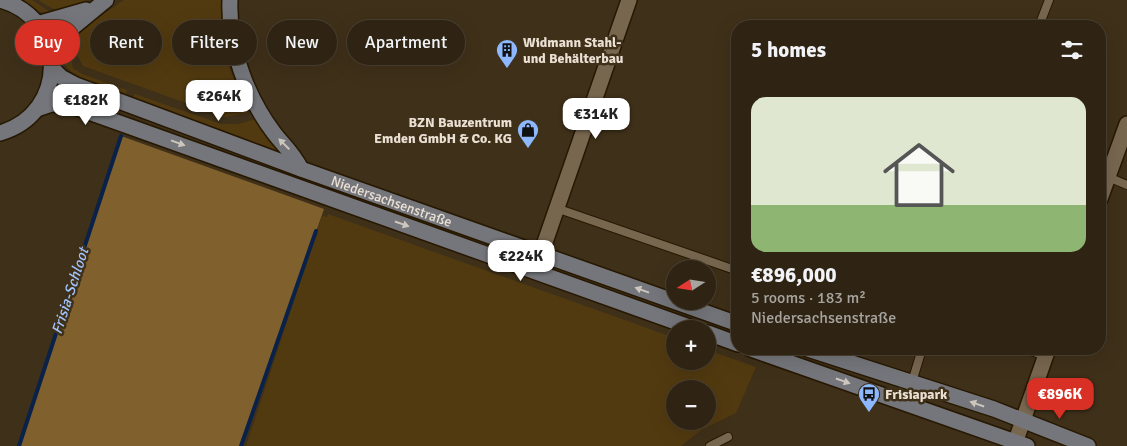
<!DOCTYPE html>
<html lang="en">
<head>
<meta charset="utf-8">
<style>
	:root { --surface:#2f2413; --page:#3b3021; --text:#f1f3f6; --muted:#a7a4a0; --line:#4a4133; --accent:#d93025 }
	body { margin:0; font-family:Signika,sans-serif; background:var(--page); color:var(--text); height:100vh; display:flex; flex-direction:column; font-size:19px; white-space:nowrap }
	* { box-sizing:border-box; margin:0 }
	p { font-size:16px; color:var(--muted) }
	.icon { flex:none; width:28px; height:28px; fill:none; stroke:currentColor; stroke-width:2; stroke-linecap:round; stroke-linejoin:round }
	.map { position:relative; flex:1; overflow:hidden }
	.sheet { position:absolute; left:731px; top:20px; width:375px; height:335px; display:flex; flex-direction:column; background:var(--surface); border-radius:20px; box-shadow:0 5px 20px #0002,0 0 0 1px var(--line) }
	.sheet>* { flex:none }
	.hud { position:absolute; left:15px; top:20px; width:475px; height:45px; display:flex; gap:10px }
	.needle { width:32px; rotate:258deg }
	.controls { position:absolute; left:666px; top:260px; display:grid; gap:10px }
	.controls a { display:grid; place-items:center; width:50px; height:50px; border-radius:50%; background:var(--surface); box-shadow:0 5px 20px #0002,0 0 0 1px var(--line); font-size:25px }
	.price { position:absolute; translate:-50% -42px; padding:0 11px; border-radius:10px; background:#fff; color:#222; font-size:16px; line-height:32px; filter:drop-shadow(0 1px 2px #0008) }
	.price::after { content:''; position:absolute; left:50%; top:30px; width:15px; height:11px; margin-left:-8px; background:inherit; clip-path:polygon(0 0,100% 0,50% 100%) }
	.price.current { background:var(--accent); color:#fff }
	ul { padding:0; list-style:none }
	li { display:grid; align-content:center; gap:10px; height:265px; padding:0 20px }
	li+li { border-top:1px solid var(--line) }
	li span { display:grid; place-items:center; height:155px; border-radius:15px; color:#555 }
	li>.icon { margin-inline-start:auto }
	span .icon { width:90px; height:90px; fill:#fffc; stroke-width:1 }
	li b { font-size:21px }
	h2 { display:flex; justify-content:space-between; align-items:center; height:60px; padding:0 20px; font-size:21px }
	.tag { padding:0 18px; border-radius:22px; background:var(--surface); box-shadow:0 5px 20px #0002,0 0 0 1px var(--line); font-size:18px; line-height:45px }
	.tag.current { background:var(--accent); color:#fff }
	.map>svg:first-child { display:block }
	.green { fill:#523a10; fill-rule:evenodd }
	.forest { fill:#80612e }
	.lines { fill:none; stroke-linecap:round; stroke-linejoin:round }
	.stream { stroke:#0a224a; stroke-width:4 }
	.lane-casing { stroke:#261802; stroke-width:10 }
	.street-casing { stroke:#261802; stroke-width:18 }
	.secondary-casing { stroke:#261802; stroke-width:18 }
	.lane { stroke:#78674f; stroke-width:8 }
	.street { stroke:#78674f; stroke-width:15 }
	.secondary { stroke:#75767b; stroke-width:15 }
	.oneway { fill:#cdc6bd }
	.labels { text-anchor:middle; stroke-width:5; stroke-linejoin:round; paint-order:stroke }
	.poi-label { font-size:14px; font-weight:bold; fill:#eae0d3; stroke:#3f3019; text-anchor:start }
	.street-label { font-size:14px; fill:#eae0d3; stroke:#3f3019 }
	.water-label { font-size:15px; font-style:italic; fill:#a0c3fb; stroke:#3f3019 }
</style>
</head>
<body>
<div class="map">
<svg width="1127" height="446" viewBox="0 0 1127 446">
	<rect width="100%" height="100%" fill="#3f3019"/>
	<!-- green -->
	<path class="green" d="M22,0H32L53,14L40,12Z
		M38,0H86L62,14Z
		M124,0H221L229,67L248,113L225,117L83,66L76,53V33Z
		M66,40L73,68L82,74L127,90L126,94C104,87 44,74 66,40Z
		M135,94L221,124H238L256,119L276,148L286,157L133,97Z
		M328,214L675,338V361H708V350L756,367L736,413L701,430L681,446H246L322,216L327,217ZM675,389H708V421H675Z"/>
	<!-- forest -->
	<path class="forest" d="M121,136L324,209L241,446H19Z"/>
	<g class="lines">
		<!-- stream -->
		<path class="stream" d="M19,446L121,136
			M241,446L316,231"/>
		<!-- lane casing -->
		<g class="lane-casing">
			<path id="lane" d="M1039,26L1049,0
				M1108,177L1127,185
				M556,208L738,271
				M1026,349L1045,356
				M912,382L922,349
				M710,446L728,437"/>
		</g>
		<!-- street casing -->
		<g class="street-casing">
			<path id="street" d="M1100,199L1127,124
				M535,271L629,0
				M1014,446L1048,349"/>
		</g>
		<!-- secondary casing -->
		<g class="secondary-casing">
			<g id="secondary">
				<path d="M0,0C69,18 68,114 0,133"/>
				<path d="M230,0C228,46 246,96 274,133C284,146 293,153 301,169"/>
				<path d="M37,24L86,10"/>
				<path d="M49,47L106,0"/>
				<path id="s1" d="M52,68L61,77L76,85L301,169L738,324"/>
				<path d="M37,109L52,104L72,106L695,329"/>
				<path d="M708,333L738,344"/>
				<path d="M751,349L1027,446"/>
				<path d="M808,349L994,409L1088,446"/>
			</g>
		</g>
		<!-- lane -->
		<use href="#lane" class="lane"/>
		<!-- street -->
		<use href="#street" class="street"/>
		<!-- secondary -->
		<use href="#secondary" class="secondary"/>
	</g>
	<!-- one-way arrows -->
	<defs><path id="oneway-solid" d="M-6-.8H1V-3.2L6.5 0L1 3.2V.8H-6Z" transform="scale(1.25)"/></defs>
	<g class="oneway">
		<use href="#oneway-solid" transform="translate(178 143) rotate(20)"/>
		<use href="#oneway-solid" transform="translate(284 144) rotate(-135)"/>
		<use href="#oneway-solid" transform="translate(402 224) rotate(19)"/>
		<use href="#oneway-solid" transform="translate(642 290) rotate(-160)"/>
		<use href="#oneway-solid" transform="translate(843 381) rotate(19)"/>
		<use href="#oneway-solid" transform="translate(977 404) rotate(-161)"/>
	</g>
	<!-- icons -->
	<defs>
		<g id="building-pin" transform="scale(1.125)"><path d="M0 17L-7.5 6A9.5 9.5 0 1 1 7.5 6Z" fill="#8eb8fd" stroke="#3f3019"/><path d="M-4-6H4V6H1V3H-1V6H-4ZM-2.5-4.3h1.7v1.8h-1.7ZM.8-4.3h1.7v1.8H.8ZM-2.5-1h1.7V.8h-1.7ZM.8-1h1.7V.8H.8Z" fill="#111"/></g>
		<g id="shop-pin" transform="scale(1.125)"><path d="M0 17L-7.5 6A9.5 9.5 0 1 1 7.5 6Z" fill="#8eb8fd" stroke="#3f3019"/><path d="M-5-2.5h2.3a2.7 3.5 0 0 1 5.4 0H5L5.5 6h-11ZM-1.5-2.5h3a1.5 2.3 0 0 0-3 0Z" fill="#111"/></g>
		<g id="bus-pin" transform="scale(1.125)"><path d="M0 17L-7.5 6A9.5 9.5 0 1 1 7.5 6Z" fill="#8eb8fd" stroke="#3f3019"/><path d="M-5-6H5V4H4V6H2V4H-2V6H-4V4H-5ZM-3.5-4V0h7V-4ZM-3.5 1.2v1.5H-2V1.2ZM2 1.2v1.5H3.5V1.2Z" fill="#111"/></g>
	</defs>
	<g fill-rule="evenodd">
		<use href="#building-pin" x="507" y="50"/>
		<use href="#shop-pin" x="528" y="130"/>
		<use href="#bus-pin" x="869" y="394"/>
	</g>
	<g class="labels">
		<!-- poi labels -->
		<g class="poi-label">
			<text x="523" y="47">Widmann Stahl-<tspan x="523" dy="16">und Behälterbau</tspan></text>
			<text x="512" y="127" text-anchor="end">BZN Bauzentrum<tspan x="512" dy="16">Emden GmbH &amp; Co. KG</tspan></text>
			<text x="885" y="399">Frisiapark</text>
		</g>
		<!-- street labels -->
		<g class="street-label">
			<text dy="5" stroke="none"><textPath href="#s1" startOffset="366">Niedersachsenstraße</textPath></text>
		</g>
		<!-- water labels -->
		<g class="water-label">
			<text transform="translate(70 291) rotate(-72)" y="5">Frisia-Schloot</text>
		</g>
	</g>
</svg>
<div class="controls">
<a><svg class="needle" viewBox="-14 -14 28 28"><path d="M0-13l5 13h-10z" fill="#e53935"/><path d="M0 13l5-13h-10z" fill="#a7a4a0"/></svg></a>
<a>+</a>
<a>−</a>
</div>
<b class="price" style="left:219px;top:122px">€264K</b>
<b class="price" style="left:86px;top:126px">€182K</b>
<b class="price" style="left:596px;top:140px">€314K</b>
<b class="price" style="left:521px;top:282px">€224K</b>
<b class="price current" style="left:1060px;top:420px">€896K</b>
<div class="hud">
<a class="tag current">Buy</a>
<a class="tag">Rent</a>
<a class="tag">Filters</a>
<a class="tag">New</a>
<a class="tag">Apartment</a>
</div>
<section class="sheet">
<h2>5 homes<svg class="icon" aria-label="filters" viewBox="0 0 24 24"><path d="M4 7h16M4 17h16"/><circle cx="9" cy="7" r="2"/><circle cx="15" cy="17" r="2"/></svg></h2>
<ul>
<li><span style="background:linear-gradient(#dfe7d0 70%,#8fb573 0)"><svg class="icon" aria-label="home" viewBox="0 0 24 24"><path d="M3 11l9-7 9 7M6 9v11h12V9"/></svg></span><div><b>€896,000</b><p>5 rooms · 183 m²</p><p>Niedersachsenstraße</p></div></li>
</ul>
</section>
</div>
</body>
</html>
